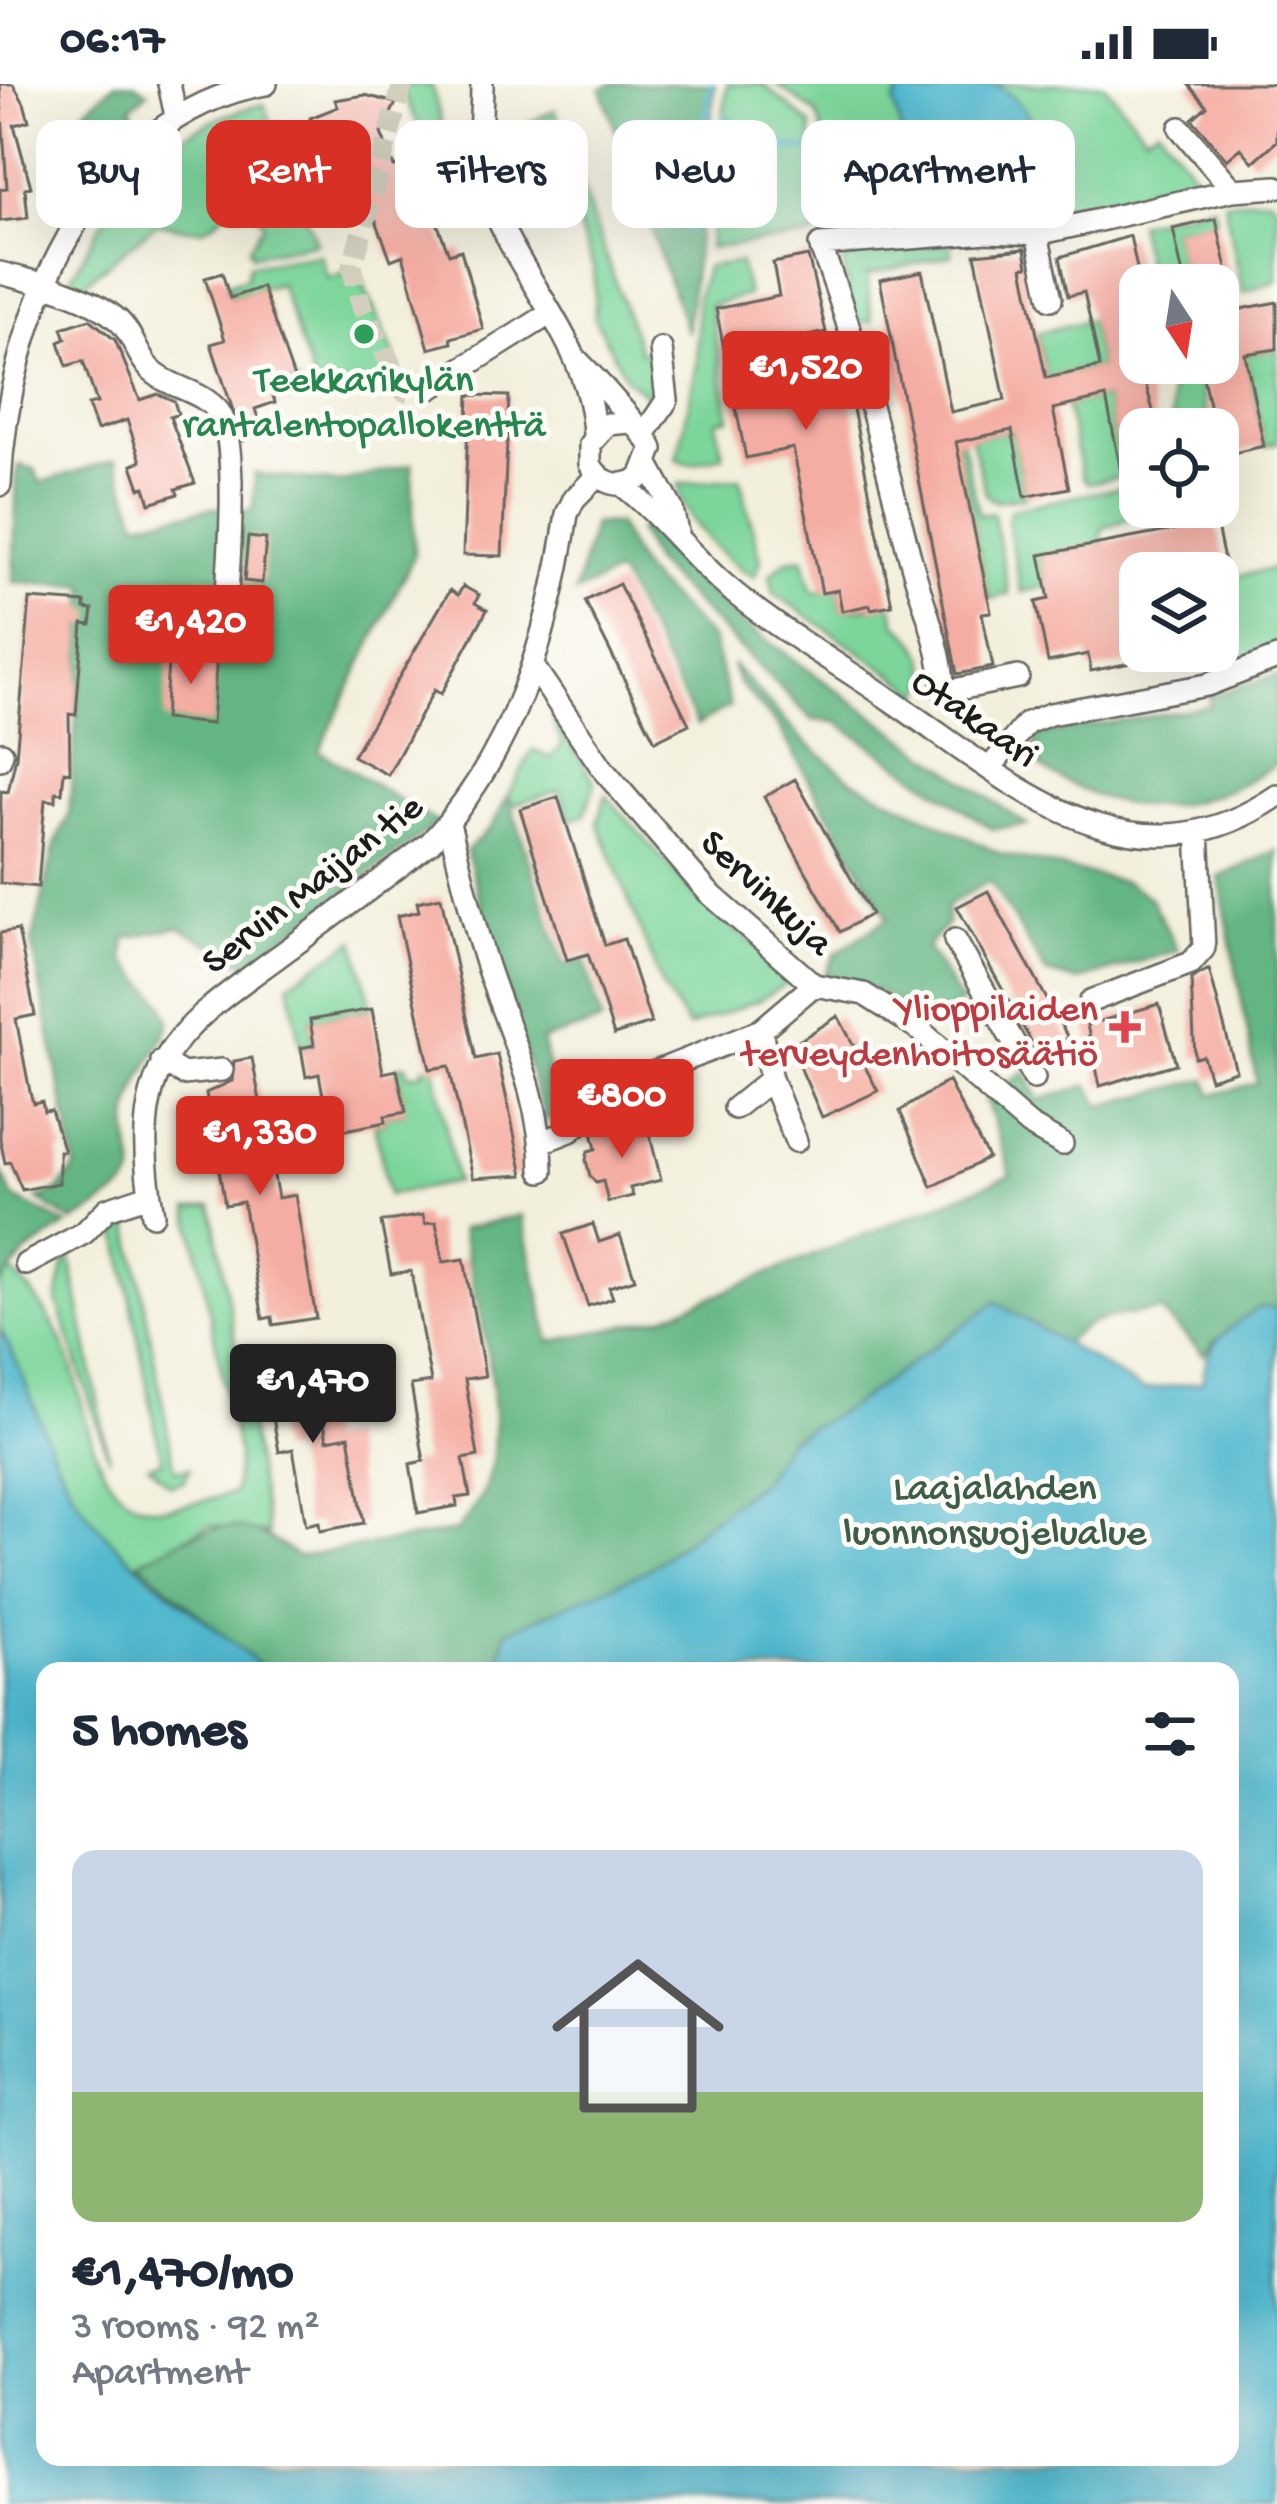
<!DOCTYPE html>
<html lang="en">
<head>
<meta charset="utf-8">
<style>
	:root { --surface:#fff; --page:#f6f6f7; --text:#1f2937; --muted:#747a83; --accent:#d93025 }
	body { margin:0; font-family:"Gochi Hand",sans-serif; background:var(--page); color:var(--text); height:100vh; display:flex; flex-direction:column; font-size:45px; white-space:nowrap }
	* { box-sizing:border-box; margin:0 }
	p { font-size:39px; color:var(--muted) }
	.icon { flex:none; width:66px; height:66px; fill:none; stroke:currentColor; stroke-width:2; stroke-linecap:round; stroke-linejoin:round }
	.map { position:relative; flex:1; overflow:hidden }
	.details { position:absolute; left:36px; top:1578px; width:1203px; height:804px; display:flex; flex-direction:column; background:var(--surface); border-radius:24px; box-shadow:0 12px 48px #0002 }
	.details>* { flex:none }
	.guide { position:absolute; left:36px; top:36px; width:1206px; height:108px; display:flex; gap:24px }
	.needle { width:78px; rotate:168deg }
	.buttons { position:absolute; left:1119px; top:180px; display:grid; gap:24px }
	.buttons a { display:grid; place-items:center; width:120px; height:120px; border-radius:24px; background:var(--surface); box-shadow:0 12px 48px #0002; font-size:60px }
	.price { position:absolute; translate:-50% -102px; padding:0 27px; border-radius:12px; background:var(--accent); color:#fff; font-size:39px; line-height:78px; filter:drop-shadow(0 3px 6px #0008) }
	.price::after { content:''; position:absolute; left:50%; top:72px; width:36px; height:27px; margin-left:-18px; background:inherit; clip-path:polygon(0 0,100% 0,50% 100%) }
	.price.active { background:#222; color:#fff }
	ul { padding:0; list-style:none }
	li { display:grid; align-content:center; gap:24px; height:636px; padding:0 36px }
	li span { display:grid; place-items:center; height:372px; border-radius:24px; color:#555 }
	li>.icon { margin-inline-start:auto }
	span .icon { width:216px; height:216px; fill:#fffc; stroke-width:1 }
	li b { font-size:51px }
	h2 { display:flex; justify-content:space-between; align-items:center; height:144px; padding:0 36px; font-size:51px }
	.pill { padding:0 42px; border-radius:24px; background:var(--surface); box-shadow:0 12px 48px #0002; font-size:42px; line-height:108px }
	.pill.active { background:var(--accent); color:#fff }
	.status { display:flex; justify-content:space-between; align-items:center; height:84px; padding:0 60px; background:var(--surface); direction:ltr }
	.status svg { height:33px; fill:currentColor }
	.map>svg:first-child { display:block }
	.green { fill:#7bd59b; stroke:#4c785c; stroke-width:3 }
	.forest { fill:#64b683; stroke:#406950; stroke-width:3 }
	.water { fill:#4fb7cd; stroke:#366a74; stroke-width:3 }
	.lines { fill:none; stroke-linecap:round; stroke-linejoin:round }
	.stream { stroke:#4fb7cd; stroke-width:6 }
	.building { fill:#f5ada3 }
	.minor-tunnel { stroke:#d2cfbf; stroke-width:21; stroke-dasharray:21 10; stroke-linecap:butt }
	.minor-casing { stroke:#67665f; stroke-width:26 }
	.minor { stroke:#fff; stroke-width:21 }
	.leisure-dot { fill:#2e9e5b; stroke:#fdfcf7; stroke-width:4.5 }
	.health-dot { fill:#e0444e; stroke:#fdfcf7; stroke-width:4.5 }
	.labels { text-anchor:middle; stroke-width:10; stroke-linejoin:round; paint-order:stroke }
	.leisure-label { font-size:39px; fill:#27864d; stroke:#fdfcf7 }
	.street-label { font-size:39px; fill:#1c1c1c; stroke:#fdfcf7 }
	.health-label { font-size:39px; fill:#be3a42; stroke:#fdfcf7; text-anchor:end }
	.park-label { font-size:39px; fill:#3d5d48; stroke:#fdfcf7 }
</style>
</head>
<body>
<div class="status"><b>06:17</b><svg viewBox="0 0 49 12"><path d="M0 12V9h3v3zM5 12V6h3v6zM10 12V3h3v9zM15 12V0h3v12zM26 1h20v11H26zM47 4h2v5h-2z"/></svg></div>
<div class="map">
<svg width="1277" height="2420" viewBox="0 0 1277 2420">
	<rect width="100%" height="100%" fill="#fdfcf7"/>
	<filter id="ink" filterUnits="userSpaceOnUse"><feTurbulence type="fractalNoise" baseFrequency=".00833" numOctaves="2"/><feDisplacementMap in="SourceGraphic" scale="24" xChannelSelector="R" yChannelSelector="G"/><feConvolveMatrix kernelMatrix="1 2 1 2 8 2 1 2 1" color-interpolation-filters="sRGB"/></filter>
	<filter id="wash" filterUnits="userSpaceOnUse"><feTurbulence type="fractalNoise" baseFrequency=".004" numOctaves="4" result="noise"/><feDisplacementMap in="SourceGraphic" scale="48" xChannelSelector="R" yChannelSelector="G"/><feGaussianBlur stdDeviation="2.7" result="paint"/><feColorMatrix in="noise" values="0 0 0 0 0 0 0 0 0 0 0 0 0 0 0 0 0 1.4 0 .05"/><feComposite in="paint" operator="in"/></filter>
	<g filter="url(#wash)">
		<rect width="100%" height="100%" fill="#f2efdc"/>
		<!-- green -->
		<path class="green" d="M406,0L432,2L445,53L429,62L402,8Z
			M727,0H763L811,41L815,152L709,164Z
			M776,0H1104L1145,50L1158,43L1205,104L1038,142L832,155L821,110L822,45L816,29Z
			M264,20L316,159L252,171L249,164L264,139L255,129H224C197,158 190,140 156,140L75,207L67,203C115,108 155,46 264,20Z
			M555,26L640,268L651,266L655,318L627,295L595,236L594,186L550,61L528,39Z
			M1269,113L1277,123V197L1243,209L1224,118Z
			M1213,121L1216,135L1173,145L1185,201H1150L1137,139Z
			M950,158L952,171L867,191L872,237L854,239L843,178L858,167Z
			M320,171L328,194L356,184L393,268L399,299L275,318L271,306L297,297L300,305L314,299L280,200L231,212L227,200L246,194L248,181Z
			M740,179L748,211L710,221L730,334L716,337L723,372L691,380L677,376L697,280V214L706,183Z
			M1090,236L1100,283L1046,294L1037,249Z
			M1277,265V359L1264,362L1245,270Z
			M1198,294L1210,345H1173L1170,301Z
			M1106,313L1122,392L1089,399L1082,392L1066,322Z
			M1012,346L1025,413L994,417L986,411L971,354Z
			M962,356L979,431L993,429L1009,510L989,515L956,357Z
			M740,394L761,477L754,493C727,478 678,433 679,400Z
			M1133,401L1139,431L1102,445V462L1040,471L1046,503L1021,508L1007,437L1012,425Z
			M803,474L813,508L838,506L842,526L892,521L897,540C918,555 938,585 922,610L774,509L770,491L786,477Z
			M1277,484V569L1219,590L1214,567L1228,494Z
			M551,630L595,698L585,731L571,736L560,706L513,721L508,711L533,665L550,674L562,662Z
			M606,711L698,815L795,894L760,916L688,943L663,904L598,738Z
			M355,856L372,925L310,936L314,961L301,964L289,899Z
			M406,981L409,991L423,988V983L435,984L456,1098L388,1111L375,1041L385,1038V1032L405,1028L397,983Z
			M212,1122L268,1450L209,1441L140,1478L265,1587L0,1422V1200L8,1185C38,1209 61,1249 73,1286C88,1332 94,1424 161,1424C184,1424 212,1414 234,1409L238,1372L189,1125Z
			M136,1126L143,1133L129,1137L175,1386L190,1384L184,1397L170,1401L149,1381L162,1377L116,1140L100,1141Z
			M68,1162L109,1375L57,1217Z"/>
		<!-- forest -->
		<path class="forest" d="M115,0H135L148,8L132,22L135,41L109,66L95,69L83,62L72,37Z
			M611,0H715L687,248L601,5Z
			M116,375L138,438L214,424L253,426L255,390L340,399L412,380L414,472L319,667L438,739L246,880L179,843L126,854L124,875L163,919L170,937C162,964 141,985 134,1013C110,1093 179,1078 73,1138L37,1115L58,1107L76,1083L32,859L55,761L69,731L86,501L13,498L17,390L19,381L35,385L40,399Z
			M593,440H617L642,487L712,555L730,622L697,641L620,493L615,490L575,509Z
			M645,442L734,533L1027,741L992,745L837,638L813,636L653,478L638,447Z
			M732,580L802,655L850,695L1001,770L1128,799L1151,815L1178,866L1077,897L1046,889L990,797L947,822V841L927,863L961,919L926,939L882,909L825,891L835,870L888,834L778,642L738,598Z
			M1277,591V679C1209,725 1138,740 1065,697C1050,689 1037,684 1031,668L1040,650L1210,622L1209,612Z
			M508,711L564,881L585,877L602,938L542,956L560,1032L544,1036L466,767L492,742Z
			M1277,766V1225L1214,1257L1204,1271L1160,1226C1120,1235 1093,1227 1064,1261L996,1218L853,1321L788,1356L762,1396L646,1487L507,1547L497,1587H265L139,1478C203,1445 233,1422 297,1473L457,1447C466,1434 478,1421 484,1407C512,1342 476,1212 461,1145L522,1131L550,1258L662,1233L1011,1091L986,1016L1025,987L1039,1016L1088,1001L1102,1022L1206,995L1212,1011L1257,999L1219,793Z
			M0,1085L13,1113L67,1141L28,1167L0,1200Z"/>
		<!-- water -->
		<path class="water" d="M954,0C966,0 985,0 995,1C1022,13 1041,47 1042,74L1022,78L1013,89L967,91L962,103C903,131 884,124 841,75L854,58L887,56L901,46L894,19L902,4L933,11Z
			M996,1218L1143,1306L1202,1298C1207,1255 1225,1248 1259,1223L1277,1224V2420H0V1245C34,1304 45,1373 86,1427C134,1489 208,1534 265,1587H45V2373H1230V1587H497L507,1547L646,1487L762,1396L788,1356L853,1321Z"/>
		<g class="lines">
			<!-- stream -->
			<path class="stream" d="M726,33L783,62L809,66
				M822,69L833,74
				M692,147L711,0"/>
		</g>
		<g id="blocks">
			<!-- building -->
			<path class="building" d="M0,0H13L24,19L29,37L14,41L31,103L25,104L28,134L0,137V105L7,104Z
				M1188,0H1277V57L1253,78L1241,64L1227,76L1192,35L1207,22Z
				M365,11L396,19L381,49L394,83L413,76L449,170L461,166L483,245L451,254L452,259L429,265L403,171L391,176L353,76L330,84L310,34L338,23L335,16Z
				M1216,135L1236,226L1277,218V265L1245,270L1264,362L1220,372L1200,279H1218V201H1185L1173,145Z
				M1130,152L1139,194L1131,204L1140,279L1158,345H1140V388L1122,392L1106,313L1053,325L1069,404L1025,413L1012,346L956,358L991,528L982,529L993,583L957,590L880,196L922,187L951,328L1005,316L975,170L1025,165L1028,182L1023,183L1046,294L1100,283L1084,208L1068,212L1060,173Z
				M808,172L826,248L789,256L802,320L850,310L892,521L871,525L870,521L842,527L838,506L822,509L793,364L746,374L716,225L779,212L773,179Z
				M222,189L230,214L262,203L295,297L271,306L275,318L255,325L263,350L243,357L211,260L225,256L205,194Z
				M90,235L115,256L140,316L158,310L174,317L178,330L170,333L195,399L176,405L178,410L150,419L145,403L140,404L132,381L141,377L127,336L97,346L88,321L97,319L83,277L67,282L59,258L66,255L62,244Z
				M469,311L509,312L502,472L463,471Z
				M1216,438L1235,528L1218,532V489H1140V577L1091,587L1088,570L1048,578L1036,518L1049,515L1040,471Z
				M248,453L266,455L262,499L244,497Z
				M619,500L689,640L655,657L585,517Z
				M463,502L479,511L475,519L487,526L441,610L434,606L388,691L353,672L450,506L458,511Z
				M30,515L85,519V525L93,526L91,541L83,540L76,631L69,630L70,688L64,687L62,709L56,708V717L45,716L38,803L0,799L1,707L8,708L16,673Z
				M169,566L217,570L212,640L164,635Z
				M795,695L871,830L840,848L764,713Z
				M558,713L605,861L624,855L651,939L614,951L588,870L567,876L520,725Z
				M988,807L1068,954L1038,970L957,823Z
				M441,813L476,975L497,970L523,1091L473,1094L449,982L430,985L397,832L419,827L417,818Z
				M18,846L35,931L16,935L30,1008L33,1019L42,1017L44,1027L51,1026L64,1067H59V1099L22,1106L10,1078L5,1079L0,1055V849Z
				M1209,885L1236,987L1210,995L1203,972L1195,974L1191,895Z
				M1159,920L1176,980L1100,1002L1087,941Z
				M372,925L383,989L397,986L406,1028L385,1032L386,1038L330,1049L319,990L306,993L301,964L314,961L310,936Z
				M838,932L878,1007L822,1033L791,962Z
				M252,974L278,1114L295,1111L316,1234L273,1241L272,1233L263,1235L243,1118L225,1121L206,1009L232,997L234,977Z
				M948,997L988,1074L932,1103L900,1027Z
				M613,1038L616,1052L648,1044L661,1096L630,1104L633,1112L608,1118L603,1097L596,1099L590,1092L586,1076L588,1067L596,1065L592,1048Z
				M423,1131L425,1140L436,1138L443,1178L464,1175L485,1292L465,1295L478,1372L463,1375L470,1412L456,1414L457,1422L418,1429L410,1380L424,1377L411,1301L431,1298L411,1187L391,1190L381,1138Z
				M593,1140L599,1158L620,1151L635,1195L609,1203L613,1214L588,1222L563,1150Z
				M312,1269L327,1356L349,1352L364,1439L320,1447L319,1438L306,1441L293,1365L279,1368L265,1287L276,1284L274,1275Z"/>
		</g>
	</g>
	<g filter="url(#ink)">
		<use href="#blocks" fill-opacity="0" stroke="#67665f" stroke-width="3"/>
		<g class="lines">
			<!-- minor-tunnel -->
			<path class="minor-tunnel" d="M403,0L352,183L361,221L404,307L419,311L431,304"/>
			<!-- minor casing -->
			<g class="minor-casing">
				<path id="minor" d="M169,0L176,32
					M482,0C482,35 476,69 486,103C512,190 590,256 594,351
					M1180,44L1233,106
					M1037,150L1051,215
					M0,189C39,199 88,209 119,237C133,250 136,270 149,284C167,304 201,305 219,328C239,353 229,483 226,520L167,515
					M578,277C593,292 648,351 652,365L641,393C621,406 601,401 590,380V360L608,340L630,338
					M431,304L551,229
					M645,349L667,316L661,265
					M649,382L672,425L677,448
					M0,401C7,239 88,31 266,0
					M622,401C661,431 689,470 726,502C776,545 838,579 892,617C1012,698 1129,812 1277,712
					M535,585L605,688L708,808L814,901L864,910L916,943L1029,1041L1062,1060
					M1018,593L944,608C941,559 922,519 910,473C882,369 860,262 820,161L988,148L1037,150L1233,106L1277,103
					M0,675L2,669
					M989,685L1027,639L1050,630L1207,601L1277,574
					M449,739C461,787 472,836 487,882C509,949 542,1014 542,1087
					M955,856L1034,994
					M1091,917L1191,879L1204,864L1198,747
					M761,946L771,995L796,1057
					M162,977L183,990L222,986
					M735,1024L771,995
					M542,1058L570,1047L625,1000L761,946L814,901
					M153,1131C126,975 175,947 290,864C338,829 384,794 430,759C515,668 549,550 567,430L574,415L598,391
					M26,1180L84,1149L107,1125L149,1111"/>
			</g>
			<!-- minor -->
			<use href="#minor" class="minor"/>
		</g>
	</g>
	<!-- markers -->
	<circle class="leisure-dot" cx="364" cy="250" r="12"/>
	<path class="health-dot" d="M1119 925h12v12h12v12h-12v12h-12v-12h-12v-12h12z"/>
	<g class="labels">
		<!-- leisure labels -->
		<g class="leisure-label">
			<text x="364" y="306">Teekkarikylän<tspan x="364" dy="45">rantalentopallokenttä</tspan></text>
		</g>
		<!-- street labels -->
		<g class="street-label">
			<text transform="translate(977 631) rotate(35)" y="14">Otakaari</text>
			<text transform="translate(310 797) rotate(-38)" y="14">Servin Maijan tie</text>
			<text transform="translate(769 806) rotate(43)" y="14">Servinkuja</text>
		</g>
		<!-- health labels -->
		<g class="health-label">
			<text x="1098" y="935">Ylioppilaiden<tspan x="1098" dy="45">terveydenhoitosäätiö</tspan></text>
		</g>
		<!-- park labels -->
		<g class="park-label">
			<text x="995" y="1414">Laajalahden<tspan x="995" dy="45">luonnonsuojelualue</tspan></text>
		</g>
	</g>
</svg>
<div class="buttons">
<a><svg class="needle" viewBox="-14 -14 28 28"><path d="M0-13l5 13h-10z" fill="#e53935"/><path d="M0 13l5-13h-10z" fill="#747a83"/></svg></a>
<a><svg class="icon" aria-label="locate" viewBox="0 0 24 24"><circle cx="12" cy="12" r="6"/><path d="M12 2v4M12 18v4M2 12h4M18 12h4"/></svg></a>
<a><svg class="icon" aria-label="layers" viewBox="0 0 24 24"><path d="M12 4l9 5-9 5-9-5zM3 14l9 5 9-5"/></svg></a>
</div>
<b class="price" style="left:806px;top:349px">€1,520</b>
<b class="price" style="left:191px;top:603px">€1,420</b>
<b class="price" style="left:622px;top:1077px">€800</b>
<b class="price" style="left:260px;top:1114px">€1,330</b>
<b class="price active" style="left:313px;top:1362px">€1,470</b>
<div class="guide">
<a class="pill">Buy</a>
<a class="pill active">Rent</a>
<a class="pill">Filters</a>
<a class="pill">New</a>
<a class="pill">Apartment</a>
</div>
<section class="details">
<h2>5 homes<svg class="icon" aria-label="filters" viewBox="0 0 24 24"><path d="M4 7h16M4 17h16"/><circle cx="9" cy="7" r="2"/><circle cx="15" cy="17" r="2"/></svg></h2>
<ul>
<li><span style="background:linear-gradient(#c9d6e8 65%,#8fb573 0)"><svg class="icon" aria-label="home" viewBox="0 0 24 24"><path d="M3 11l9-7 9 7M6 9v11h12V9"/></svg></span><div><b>€1,470/mo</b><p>3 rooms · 92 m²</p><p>Apartment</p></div></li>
</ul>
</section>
</div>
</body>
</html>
